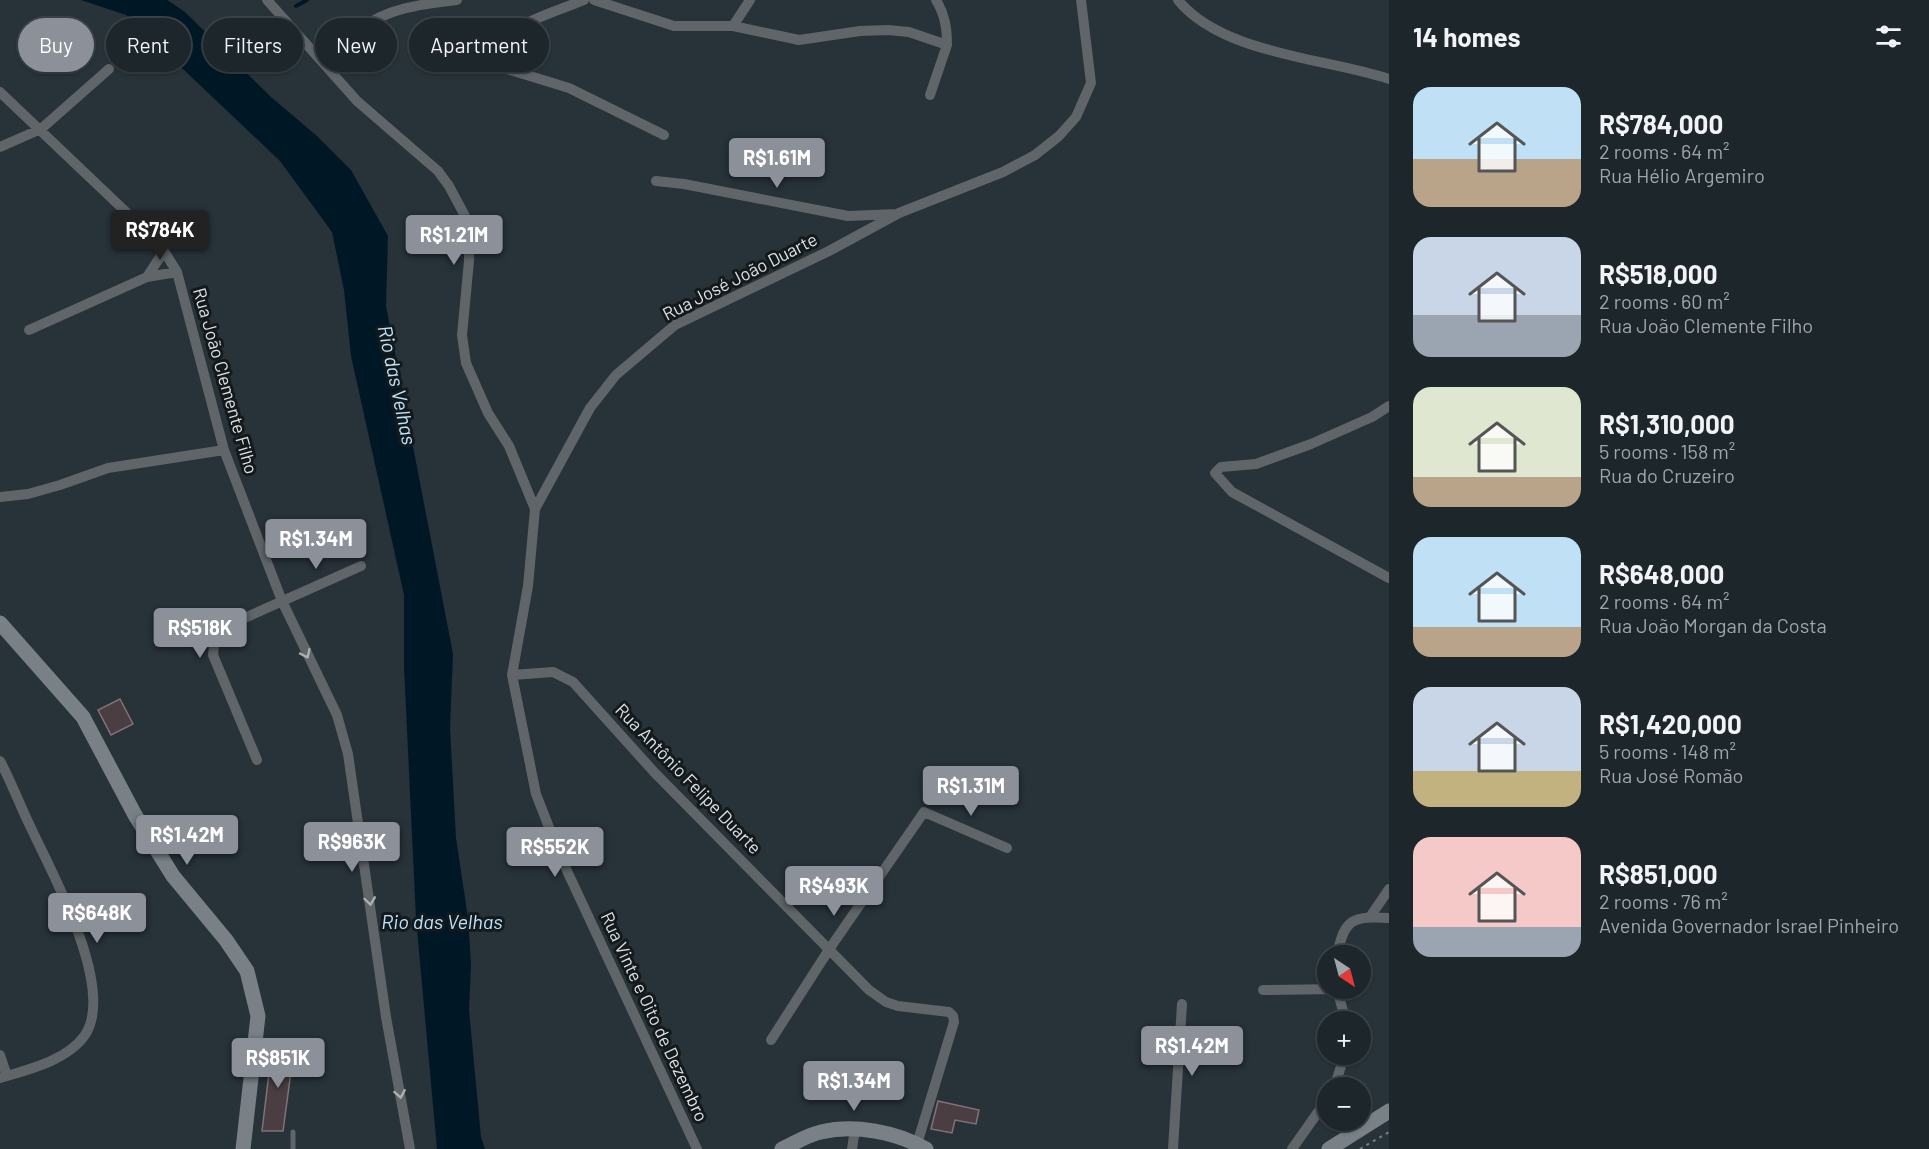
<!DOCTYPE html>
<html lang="en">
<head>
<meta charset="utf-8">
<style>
	:root { --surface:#1d262b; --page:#2a3237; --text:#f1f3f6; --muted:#a0a5a9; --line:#3b4347; --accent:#8c9099 }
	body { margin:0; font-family:Barlow,sans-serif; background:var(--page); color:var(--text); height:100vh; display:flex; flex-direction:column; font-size:22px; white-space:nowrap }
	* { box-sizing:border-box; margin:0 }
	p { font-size:20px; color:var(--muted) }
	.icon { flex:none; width:33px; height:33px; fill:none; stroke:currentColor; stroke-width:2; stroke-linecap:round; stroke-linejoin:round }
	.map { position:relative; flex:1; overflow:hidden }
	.details { display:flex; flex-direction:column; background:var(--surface); width:540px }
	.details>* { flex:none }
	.guide { position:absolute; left:18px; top:18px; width:570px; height:54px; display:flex; gap:12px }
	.needle { width:39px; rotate:144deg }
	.fabs { position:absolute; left:1317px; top:945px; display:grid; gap:12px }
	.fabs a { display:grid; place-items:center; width:54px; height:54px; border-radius:50%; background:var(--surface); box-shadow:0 2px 4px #0004,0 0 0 2px var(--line); font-size:30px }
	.price { position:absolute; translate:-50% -51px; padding:0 14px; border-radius:6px; background:var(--accent); color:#fff; font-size:20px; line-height:39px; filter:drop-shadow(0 2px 3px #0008) }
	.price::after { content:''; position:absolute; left:50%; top:36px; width:18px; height:14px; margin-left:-9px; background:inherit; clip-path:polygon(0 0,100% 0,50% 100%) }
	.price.selected { background:#222; color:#fff }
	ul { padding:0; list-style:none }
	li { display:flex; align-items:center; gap:18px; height:150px; padding:0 24px }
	li span { display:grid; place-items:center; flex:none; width:168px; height:120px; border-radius:18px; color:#555 }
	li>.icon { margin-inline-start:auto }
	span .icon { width:72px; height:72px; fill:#fffc; stroke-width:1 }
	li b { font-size:26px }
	h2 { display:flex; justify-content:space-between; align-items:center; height:72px; padding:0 24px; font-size:26px }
	.chip { padding:0 21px; border-radius:27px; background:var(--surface); box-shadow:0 2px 4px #0004,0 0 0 2px var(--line); font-size:21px; line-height:54px }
	.chip.selected { background:var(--accent); color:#fff }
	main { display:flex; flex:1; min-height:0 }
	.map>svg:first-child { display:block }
	.water { fill:#001826 }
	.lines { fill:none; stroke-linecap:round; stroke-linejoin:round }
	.stream { stroke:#001826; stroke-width:4 }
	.building { fill:#4a3e42; stroke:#817277; stroke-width:1.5 }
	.path { stroke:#767f85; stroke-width:2; stroke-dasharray:3 4.5; stroke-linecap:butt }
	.service { stroke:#5f6568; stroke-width:5 }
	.minor { stroke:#5f6568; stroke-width:10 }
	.secondary { stroke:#798187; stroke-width:15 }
	.oneway { stroke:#aab0b4 }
	.labels { text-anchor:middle; stroke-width:6; stroke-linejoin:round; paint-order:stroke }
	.street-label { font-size:18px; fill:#dce2e7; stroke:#14191c }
	.water-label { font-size:20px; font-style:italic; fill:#bbe4fe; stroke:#14191c }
</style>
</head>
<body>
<main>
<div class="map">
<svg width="1389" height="1149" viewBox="0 0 1389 1149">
	<rect width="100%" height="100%" fill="#273239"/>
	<!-- water -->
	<path class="water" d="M81,0H167L185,12L271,97L317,136L351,170L388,236L386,306L453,654L450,728L456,838L468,918L471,964L469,1010L481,1137L485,1149H437L416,919L404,667V595L351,356L344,290L332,232L280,161L126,15Z"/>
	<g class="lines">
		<!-- stream -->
		<path class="stream" d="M296,6L307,0
			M244,75L250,55L275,22"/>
	</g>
	<!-- building -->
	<path class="building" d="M120,699L133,724L111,735L98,710Z
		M272,1048L294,1049L283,1131H262Z
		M938,1101L979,1110L976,1124L955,1120L952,1133L931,1129Z"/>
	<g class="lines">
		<!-- path -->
		<path class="path" d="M1360,1149L1389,1132"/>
		<!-- service -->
		<path class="service" d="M293,1149V1132"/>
		<!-- minor -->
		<path class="minor" d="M267,0L357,101L438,171L449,186L465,216L469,234V261L462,335L466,363L488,413L509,446L535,509L528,586L512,675L536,794L561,858L697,1149
			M584,0C564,9 491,29 497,55C498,62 501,66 507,69L569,88L664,135
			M594,0L674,26H733L799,40L860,31L888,30L909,32L947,45L930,95
			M936,0C945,15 947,28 947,45
			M1178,0C1222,54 1325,58 1389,79
			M733,26L750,0
			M326,66C337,55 347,41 358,31C385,8 423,4 457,0
			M0,92L124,210L164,251L177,272L224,450L282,601L337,715L348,754L386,1017L410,1149
			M0,147L41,129L109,69
			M656,181L684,184L848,216L896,214
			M147,277L164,251
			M29,330L147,277L177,272
			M1389,406L1372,417L1311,444L1256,464L1221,467L1215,473L1232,492L1389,578
			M0,497L28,494L60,485L108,468L224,450
			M535,509L590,408L616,375L675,325L829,251L899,213L1003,172L1035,155L1059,136L1076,117L1091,83L1081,0
			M512,675L553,672L573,682L654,772L869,990L886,1002L898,1006L949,1012L953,1016L954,1022L917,1144
			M257,760L213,655L215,636L229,625L361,566
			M0,761C12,783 20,806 31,828C52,873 116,988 85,1035C67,1061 27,1070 0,1078
			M1370,917L1389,889
			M1337,956C1344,918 1353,916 1389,918
			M1263,990L1337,989L1346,1022
			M771,1040L830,948L924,812L1007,848
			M0,1055L7,1076
			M1334,1088L1345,1054
			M852,1149L855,1129
			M1173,1149L1182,1004
			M1292,1149L1328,1098"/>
		<!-- secondary -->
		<path class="secondary" d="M0,623L83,717L135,815L173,876L226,940L247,971L258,1016L243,1149
			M782,1149C795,1143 807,1135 821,1132C855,1124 896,1132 926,1149
			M1329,1149L1389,1111"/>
	</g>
	<!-- one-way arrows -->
	<defs><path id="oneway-chevron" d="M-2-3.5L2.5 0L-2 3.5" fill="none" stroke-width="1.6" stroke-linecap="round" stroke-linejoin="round" transform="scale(1.5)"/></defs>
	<g class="oneway">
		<use href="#oneway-chevron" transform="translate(306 654) rotate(65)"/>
		<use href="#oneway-chevron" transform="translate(370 901) rotate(82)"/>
		<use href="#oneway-chevron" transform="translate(400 1094) rotate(80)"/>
	</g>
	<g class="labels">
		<!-- street labels -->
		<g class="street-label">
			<text transform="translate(740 277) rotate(-27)" y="6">Rua José João Duarte</text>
			<text transform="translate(225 381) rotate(74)" y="6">Rua João Clemente Filho</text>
			<text transform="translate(688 779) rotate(46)" y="6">Rua Antônio Felipe Duarte</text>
			<text transform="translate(654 1017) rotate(65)" y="6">Rua Vinte e Oito de Dezembro</text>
		</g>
		<!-- water labels -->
		<g class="water-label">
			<text transform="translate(397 385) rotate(78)" y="7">Rio das Velhas</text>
			<text x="442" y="929">Rio das Velhas</text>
		</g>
	</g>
</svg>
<div class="fabs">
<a><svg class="needle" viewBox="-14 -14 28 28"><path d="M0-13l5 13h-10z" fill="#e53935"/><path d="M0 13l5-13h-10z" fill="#a0a5a9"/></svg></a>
<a>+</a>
<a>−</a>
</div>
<b class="price" style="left:777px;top:189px">R$1.61M</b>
<b class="price selected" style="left:160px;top:261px">R$784K</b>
<b class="price" style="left:454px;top:266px">R$1.21M</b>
<b class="price" style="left:316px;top:570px">R$1.34M</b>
<b class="price" style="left:200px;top:659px">R$518K</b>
<b class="price" style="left:971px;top:817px">R$1.31M</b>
<b class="price" style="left:187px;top:866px">R$1.42M</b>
<b class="price" style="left:352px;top:873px">R$963K</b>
<b class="price" style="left:555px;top:878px">R$552K</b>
<b class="price" style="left:834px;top:917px">R$493K</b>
<b class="price" style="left:97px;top:944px">R$648K</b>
<b class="price" style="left:1192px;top:1077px">R$1.42M</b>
<b class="price" style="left:278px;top:1089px">R$851K</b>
<b class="price" style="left:854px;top:1112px">R$1.34M</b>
<div class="guide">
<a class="chip selected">Buy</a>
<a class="chip">Rent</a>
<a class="chip">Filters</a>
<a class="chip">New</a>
<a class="chip">Apartment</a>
</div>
</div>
<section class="details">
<h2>14 homes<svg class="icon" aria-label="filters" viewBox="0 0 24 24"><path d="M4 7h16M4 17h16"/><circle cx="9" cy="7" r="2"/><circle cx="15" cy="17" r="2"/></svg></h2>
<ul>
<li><span style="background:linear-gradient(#bfe0f5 60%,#b9a48a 0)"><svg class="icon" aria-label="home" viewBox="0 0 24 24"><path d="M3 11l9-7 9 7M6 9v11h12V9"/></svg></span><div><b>R$784,000</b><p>2 rooms · 64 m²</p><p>Rua Hélio Argemiro</p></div></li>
<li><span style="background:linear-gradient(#c9d6e8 65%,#9aa5b1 0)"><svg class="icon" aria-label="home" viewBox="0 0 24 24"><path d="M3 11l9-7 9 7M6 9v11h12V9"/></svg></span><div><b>R$518,000</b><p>2 rooms · 60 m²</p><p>Rua João Clemente Filho</p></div></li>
<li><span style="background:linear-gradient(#dfe7d0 75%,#b9a48a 0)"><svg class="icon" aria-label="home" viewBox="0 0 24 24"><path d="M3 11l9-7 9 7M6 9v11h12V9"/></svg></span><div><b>R$1,310,000</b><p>5 rooms · 158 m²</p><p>Rua do Cruzeiro</p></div></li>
<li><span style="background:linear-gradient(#bfe0f5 75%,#b9a48a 0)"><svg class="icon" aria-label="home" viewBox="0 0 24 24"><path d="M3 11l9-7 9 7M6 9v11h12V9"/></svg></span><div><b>R$648,000</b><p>2 rooms · 64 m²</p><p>Rua João Morgan da Costa</p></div></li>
<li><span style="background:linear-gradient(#c9d6e8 70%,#c2b280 0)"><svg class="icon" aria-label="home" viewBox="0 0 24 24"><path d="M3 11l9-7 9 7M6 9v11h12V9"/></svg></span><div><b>R$1,420,000</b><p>5 rooms · 148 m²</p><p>Rua José Romão</p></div></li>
<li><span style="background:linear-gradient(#f6c9c9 75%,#9aa5b1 0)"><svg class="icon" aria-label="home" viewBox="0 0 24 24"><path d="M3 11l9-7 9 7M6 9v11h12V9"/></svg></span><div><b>R$851,000</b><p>2 rooms · 76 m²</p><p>Avenida Governador Israel Pinheiro</p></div></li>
</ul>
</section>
</main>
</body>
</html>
